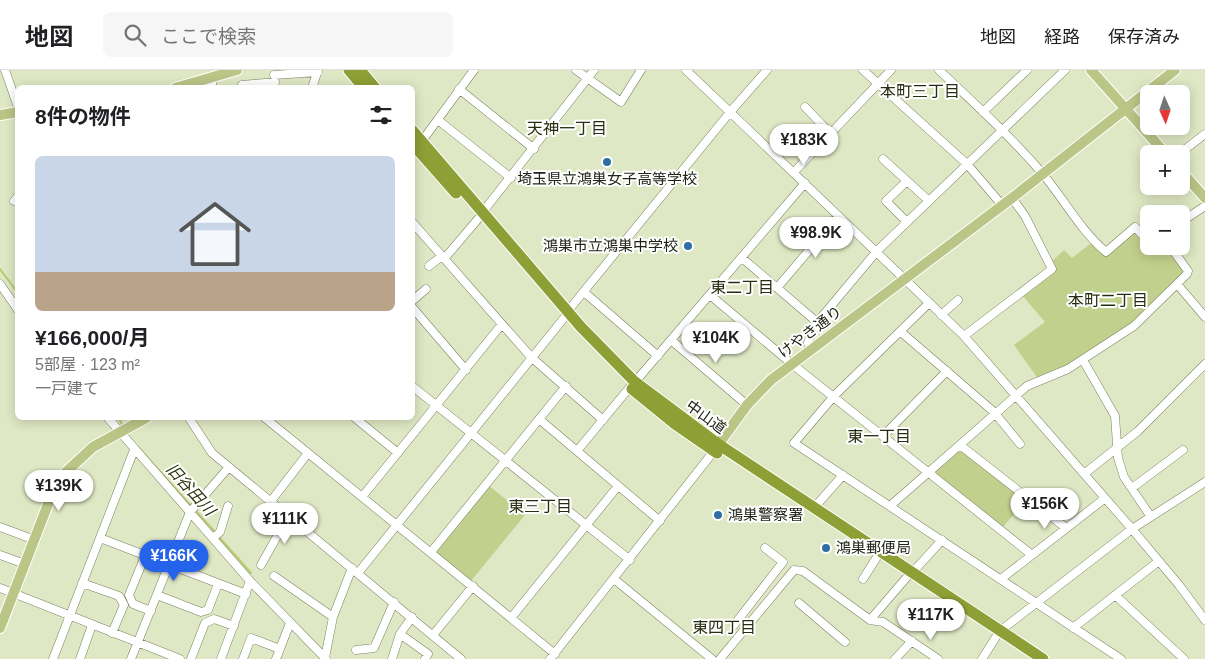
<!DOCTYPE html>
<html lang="ja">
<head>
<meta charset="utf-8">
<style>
	:root { --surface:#fff; --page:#f6f6f6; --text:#202124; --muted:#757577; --line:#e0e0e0; --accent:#2563eb }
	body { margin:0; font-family:Helvetica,"Noto Sans JP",sans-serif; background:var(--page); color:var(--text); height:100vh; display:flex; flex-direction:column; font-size:19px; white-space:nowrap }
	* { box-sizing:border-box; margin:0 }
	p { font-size:16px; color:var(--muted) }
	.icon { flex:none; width:28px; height:28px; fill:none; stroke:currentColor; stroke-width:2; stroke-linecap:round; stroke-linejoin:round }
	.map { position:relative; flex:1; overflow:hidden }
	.details { position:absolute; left:15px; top:15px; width:400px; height:335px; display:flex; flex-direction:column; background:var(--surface); border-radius:8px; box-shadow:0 2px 12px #0003 }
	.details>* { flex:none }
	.needle { width:32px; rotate:177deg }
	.tools { position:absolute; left:1140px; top:15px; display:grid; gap:10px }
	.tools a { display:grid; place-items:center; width:50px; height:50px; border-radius:8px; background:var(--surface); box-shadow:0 2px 12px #0003; font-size:25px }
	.price { position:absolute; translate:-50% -42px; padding:0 11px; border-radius:18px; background:#fff; color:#222; font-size:16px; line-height:32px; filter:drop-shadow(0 1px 2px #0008) }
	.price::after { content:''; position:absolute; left:50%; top:30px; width:15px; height:11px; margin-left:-8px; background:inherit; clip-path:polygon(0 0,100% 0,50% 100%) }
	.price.active { background:var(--accent); color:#fff }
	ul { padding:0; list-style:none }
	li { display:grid; align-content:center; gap:10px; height:265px; padding:0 20px }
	li span { display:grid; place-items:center; height:155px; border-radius:8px; color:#555 }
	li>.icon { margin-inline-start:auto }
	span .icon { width:90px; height:90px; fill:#fffc; stroke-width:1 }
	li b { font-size:21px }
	h2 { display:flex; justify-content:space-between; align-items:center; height:60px; padding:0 20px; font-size:21px }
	header { display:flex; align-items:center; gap:30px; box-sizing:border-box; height:70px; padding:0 25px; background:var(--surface); border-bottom:1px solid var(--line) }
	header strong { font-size:24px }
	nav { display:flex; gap:28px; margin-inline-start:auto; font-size:18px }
	.search { width:350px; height:45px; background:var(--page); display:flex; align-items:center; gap:12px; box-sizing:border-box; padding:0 18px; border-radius:8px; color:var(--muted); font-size:19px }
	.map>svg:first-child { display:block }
	.green { fill:#c2d08d }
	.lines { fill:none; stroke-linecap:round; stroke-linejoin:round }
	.stream { stroke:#b7ca6d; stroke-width:2 }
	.minor-casing { stroke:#7a8161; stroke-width:9 }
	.major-casing { stroke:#fff; stroke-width:12 }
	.highway-casing { stroke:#fff; stroke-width:13 }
	.minor { stroke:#fff; stroke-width:8 }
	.major { stroke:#bbc586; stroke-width:10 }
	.highway { stroke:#8d9f35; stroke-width:11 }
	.poi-dot { fill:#2e6ea4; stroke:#fff; stroke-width:2 }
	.labels { text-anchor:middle; stroke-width:4; stroke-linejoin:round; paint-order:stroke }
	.poi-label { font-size:15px; fill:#212417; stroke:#fff; text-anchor:start }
	.street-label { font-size:15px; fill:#212417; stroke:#fff }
	.neighbourhood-label { font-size:16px; fill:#282d10; stroke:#fff }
	.water-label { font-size:16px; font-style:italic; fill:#2b320a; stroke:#fff }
</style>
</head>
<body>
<header>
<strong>地図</strong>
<div class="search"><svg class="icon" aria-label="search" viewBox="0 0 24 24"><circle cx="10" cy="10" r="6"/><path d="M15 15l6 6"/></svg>ここで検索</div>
<nav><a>地図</a><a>経路</a><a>保存済み</a></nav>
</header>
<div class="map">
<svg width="1205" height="589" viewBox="0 0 1205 589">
	<rect width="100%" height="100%" fill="#dfe8c4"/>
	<!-- green -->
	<path class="green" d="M1135,157L1149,172V176H1170L1188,201L1136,255L1098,281L1039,310L1014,275L1045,252L1021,224L1053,198L1050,193L1064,180L1072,188L1094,171L1106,182Z
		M959,378H962L1025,431L1003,457L934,402Z
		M488,415L525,445L471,511L436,483V480Z"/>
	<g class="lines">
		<!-- stream -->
		<path class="stream" d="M0,199L18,223
			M119,348L123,357
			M138,377L191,436
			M195,440L215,462
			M218,466L251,503"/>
		<!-- minor casing -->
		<g class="minor-casing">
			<path id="minor" d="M5,0L18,37
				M576,0L621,32L641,0
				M686,0L964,266L1132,459L1179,515L1205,550
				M863,0L967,94L1002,135
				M939,0C974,33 1010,66 1042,103C1064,129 1080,160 1106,182L1135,157L1149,172
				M274,5L318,2
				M212,9V18
				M242,18V15L275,12
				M312,18L318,0
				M459,19L534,79
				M805,37L830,63
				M983,42L1027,0
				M438,50L511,108
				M422,71L474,0
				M1179,84L1205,64
				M883,89L928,130
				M794,102L891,0
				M14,131L18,126
				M482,143L594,0
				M412,152L531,287L603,350
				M907,152L886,131L907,111
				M1181,152L1205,136
				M742,188L818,253
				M444,189L478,149
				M429,196L442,186
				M0,214L18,240
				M1177,214L1205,247
				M777,218L838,146
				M584,222L658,286
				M710,225L792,294L1032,485
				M412,231L426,219
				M929,233L834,326L794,373L1121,589
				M412,237L466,300
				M567,242L731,41L767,0
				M941,245L958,230
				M901,262L994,342L1020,374
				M964,266L1052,199L1025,146L1012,128
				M671,270L747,335
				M810,281L808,273L811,263L820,249L877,181L1065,0
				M1083,290L1115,346L1118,388L1124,407L1151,447
				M635,312L805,113
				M412,316L630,490
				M108,348L250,511L326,589
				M189,348L212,383L461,589
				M265,348L555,584
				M355,348L398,383
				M539,349L660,451
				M883,366L947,301
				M960,375L1066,458
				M577,381L630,317
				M1084,404L1138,361L1205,294
				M1132,418L1183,380
				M362,427L502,254
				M271,431L308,383
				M890,436L1027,316L1068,299L1134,256L1187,204L1188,201L1170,176
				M814,438L843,405
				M0,457L35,470
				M100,468L246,524
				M213,468L220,462L228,436
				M431,482L566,316
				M0,485L25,494
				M145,486L129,525L133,534L151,541
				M261,495L289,445
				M358,503L564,248
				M912,503L942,470
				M274,506L333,547
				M614,509L712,589
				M863,509L877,487
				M1001,509L1104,429
				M82,513L119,526L124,535L112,563
				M0,518L180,589
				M157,525L201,542L208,540L218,514
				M1115,525L1184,589
				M799,533L845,572
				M511,548L618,416
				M870,550L907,507
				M734,555L783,492L765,478
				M1073,558L1159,491
				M1000,561L1132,459L1205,412
				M400,564L428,584L425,589
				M433,565L473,516
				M356,580L374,578L394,532
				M325,588L333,547L352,498
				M53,589L134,380
				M80,589L92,555
				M131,589L190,442L229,397
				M191,589L205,553L214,549L234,556
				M221,589L250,511
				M243,589L251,568L280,579
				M276,589L290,553
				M392,589L400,564L412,547
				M550,589L714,381
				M720,589L794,500L803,501L870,550L883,552L938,589
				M895,589L912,571
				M982,589L996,567"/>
		</g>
		<!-- major casing -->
		<g class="major-casing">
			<path id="major" d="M1091,0L1166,84
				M175,18L237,0
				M0,45L18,42
				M1181,101L1205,128
				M715,379L747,335L771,310L1012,128L1175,0
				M0,558L50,429L66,402L93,377L146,348"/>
		</g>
		<!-- highway casing -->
		<g class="highway-casing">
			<path id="highway" d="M349,0L364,18
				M360,0L375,18
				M412,60L581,257L635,312L718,374L1043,589
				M412,73L456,123
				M632,319L675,354L717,383"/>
		</g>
		<!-- minor -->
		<use href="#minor" class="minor"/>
		<!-- major -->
		<use href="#major" class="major"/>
		<!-- highway -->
		<use href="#highway" class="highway"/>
	</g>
	<!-- markers -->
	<g class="poi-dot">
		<circle cx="607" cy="92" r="5"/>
		<circle cx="688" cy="176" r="5"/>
		<circle cx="718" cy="445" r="5"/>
		<circle cx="826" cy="478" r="5"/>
	</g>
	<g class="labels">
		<!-- poi labels -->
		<g class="poi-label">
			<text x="607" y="114" text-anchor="middle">埼玉県立鴻巣女子高等学校</text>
			<text x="678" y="181" text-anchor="end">鴻巣市立鴻巣中学校</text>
			<text x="728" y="450">鴻巣警察署</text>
			<text x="836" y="483">鴻巣郵便局</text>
		</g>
		<!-- street labels -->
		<g class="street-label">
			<text transform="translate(810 262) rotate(-37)" y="5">けやき通り</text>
			<text transform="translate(706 347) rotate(36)" y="5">中山道</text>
		</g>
		<!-- neighbourhood labels -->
		<g class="neighbourhood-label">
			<text x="920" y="27">本町三丁目</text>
			<text x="567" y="64">天神一丁目</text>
			<text x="742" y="223">東二丁目</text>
			<text x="1108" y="236">本町二丁目</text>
			<text x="879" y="372">東一丁目</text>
			<text x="540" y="442">東三丁目</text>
			<text x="724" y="563">東四丁目</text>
		</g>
		<!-- water labels -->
		<g class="water-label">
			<text transform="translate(191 419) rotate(48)" y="6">旧谷田川</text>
		</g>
	</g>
</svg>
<div class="tools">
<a><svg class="needle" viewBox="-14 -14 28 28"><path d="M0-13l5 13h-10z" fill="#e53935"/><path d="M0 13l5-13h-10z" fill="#757577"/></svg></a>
<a>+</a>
<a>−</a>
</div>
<b class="price" style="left:804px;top:96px">¥183K</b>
<b class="price" style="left:816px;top:189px">¥98.9K</b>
<b class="price" style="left:716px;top:294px">¥104K</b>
<b class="price" style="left:59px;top:442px">¥139K</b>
<b class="price" style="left:1045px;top:460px">¥156K</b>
<b class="price" style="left:285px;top:475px">¥111K</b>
<b class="price active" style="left:174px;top:512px">¥166K</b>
<b class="price" style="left:931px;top:571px">¥117K</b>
<section class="details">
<h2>8件の物件<svg class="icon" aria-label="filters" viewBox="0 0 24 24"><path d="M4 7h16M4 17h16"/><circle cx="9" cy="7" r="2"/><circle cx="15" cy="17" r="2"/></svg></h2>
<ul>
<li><span style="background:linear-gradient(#c9d6e8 75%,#b9a48a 0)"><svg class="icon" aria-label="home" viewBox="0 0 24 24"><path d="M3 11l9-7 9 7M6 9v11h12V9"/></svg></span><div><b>¥166,000/月</b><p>5部屋 · 123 m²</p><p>一戸建て</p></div></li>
</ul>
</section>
</div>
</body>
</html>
